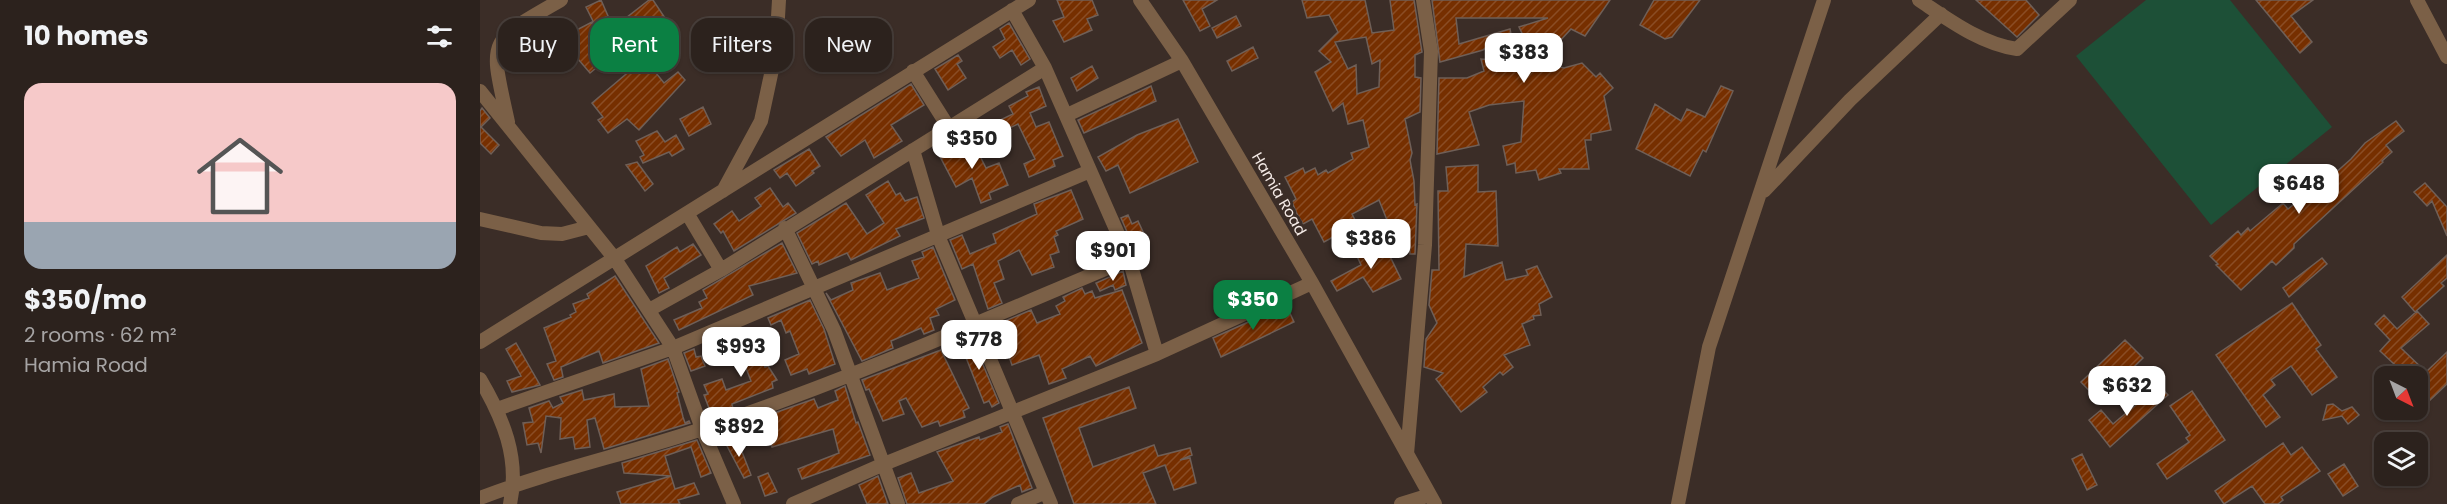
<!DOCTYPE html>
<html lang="en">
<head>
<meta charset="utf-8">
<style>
	:root { --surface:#2c221d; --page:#342a26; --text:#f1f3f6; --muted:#a6a4a4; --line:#483f3b; --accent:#0b8043 }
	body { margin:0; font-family:Poppins,sans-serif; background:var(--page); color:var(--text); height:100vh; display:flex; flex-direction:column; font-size:22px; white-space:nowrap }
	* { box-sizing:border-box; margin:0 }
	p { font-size:20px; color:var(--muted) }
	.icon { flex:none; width:33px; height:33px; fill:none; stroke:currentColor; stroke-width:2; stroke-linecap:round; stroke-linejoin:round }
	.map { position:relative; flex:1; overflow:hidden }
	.details { display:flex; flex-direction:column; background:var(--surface); width:480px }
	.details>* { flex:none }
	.hud { position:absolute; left:18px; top:18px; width:570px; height:54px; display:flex; gap:12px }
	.needle { width:39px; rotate:138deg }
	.fabs { position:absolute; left:1894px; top:366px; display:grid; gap:12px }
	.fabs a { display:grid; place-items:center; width:54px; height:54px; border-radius:12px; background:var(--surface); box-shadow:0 2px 4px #0004,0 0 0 2px var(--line); font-size:30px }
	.price { position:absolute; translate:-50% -51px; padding:0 14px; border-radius:12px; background:#fff; color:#222; font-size:20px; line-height:39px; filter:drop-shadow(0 2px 3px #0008) }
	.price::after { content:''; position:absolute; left:50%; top:36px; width:18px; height:14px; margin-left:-9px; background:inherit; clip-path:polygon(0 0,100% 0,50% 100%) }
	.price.active { background:var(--accent); color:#fff }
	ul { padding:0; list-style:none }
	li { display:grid; align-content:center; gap:12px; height:318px; padding:0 24px }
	li span { display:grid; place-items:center; height:186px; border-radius:18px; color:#555 }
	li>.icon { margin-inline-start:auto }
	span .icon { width:108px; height:108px; fill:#fffc; stroke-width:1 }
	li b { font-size:26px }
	h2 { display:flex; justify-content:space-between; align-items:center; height:72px; padding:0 24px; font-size:26px }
	.tag { padding:0 21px; border-radius:18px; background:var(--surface); box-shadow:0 2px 4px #0004,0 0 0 2px var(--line); font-size:21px; line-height:54px }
	.tag.active { background:var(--accent); color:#fff }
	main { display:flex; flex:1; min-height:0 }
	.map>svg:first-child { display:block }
	.green { fill:#1d5037 }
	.building { fill:url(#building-hatch); stroke:#6f5f57; stroke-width:1.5; fill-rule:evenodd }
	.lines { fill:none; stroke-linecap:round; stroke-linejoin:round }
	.minor { stroke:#7b6047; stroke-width:14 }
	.labels { text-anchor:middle; stroke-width:6; stroke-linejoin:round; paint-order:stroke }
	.street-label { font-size:15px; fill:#f5ebe7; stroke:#3b2d27 }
</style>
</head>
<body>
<main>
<section class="details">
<h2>10 homes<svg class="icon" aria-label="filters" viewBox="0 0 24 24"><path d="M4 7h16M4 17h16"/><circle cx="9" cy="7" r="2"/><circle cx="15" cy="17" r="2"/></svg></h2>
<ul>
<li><span style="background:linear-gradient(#f6c9c9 75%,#9aa5b1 0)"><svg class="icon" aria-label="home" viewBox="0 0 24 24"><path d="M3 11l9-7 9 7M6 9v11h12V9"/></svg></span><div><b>$350/mo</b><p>2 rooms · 62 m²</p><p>Hamia Road</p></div></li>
</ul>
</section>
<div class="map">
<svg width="1967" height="504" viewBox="0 0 1967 504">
	<defs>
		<pattern id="building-hatch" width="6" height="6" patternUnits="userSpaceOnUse" patternTransform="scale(1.5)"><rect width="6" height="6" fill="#762f00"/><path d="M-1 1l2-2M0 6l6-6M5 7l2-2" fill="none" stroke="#8a4d25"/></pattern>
	</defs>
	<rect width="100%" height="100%" fill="#3b2d27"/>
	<!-- green -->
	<path class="green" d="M1666,0H1750L1852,127L1731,225L1596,56Z"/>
	<!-- building -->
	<path class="building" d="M121,0L128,16L114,23L106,7Z
		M169,0H173L187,21L164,38L177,57L168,63L184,83L198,72L205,80L159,130L147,119L128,133L118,120L123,117L112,103L159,63L141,36L152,27L146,18Z
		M577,0H612L618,15L607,19L612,30L584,42L573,21L584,17Z
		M703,0H737L722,9L730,26L720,31Z
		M822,0H885L892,33L914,30L910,0H934L942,52L935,55V77L941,78L940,112L925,119L932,153L930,160L934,181L935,205L937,204L935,254H930L929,228L913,235L899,200L872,214L875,220L867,224L870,228L844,242L832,219L823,224L817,214L812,202L816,199L805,177L823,168L825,173L835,168L838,175L846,170L848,173L873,159L871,153L889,147L883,120L868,124L863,103L853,111L835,72L851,62L839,51L858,32L849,15L827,18ZM886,37L892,64L900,60L899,87L877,94L876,65L868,69L855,42Z
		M952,0H1130L1105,36L1091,29L1078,43L1081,46L1062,63L1084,68L1102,63L1116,77L1120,73L1133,88L1124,96L1131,130L1111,134V140H1105L1109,169H1079L1081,173L1059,180L1056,170L1036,173L1035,163L1027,165L1023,146L1041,142L1044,101L1009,105L989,112L999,145L957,154L959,78H987L1004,71L1001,59L1056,62L1039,27L1068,18H976L979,44L1030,29L1031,34L1003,50L960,62Z
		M1174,0H1220L1192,37L1185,39L1160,25Z
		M1496,0H1546L1559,15L1537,37Z
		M1776,0H1833L1811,16L1832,42L1820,53Z
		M756,16L761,26L737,38L732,28Z
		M87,21L93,32L112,22L124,42L110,51L121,64L110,73L92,52L41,65L38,50L52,47L46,34L65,25L68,31Z
		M529,23L550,59L541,65L532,50L520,58L513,47L525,39L520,29Z
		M773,47L778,58L752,71L747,61Z
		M478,55L482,61L477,64L486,78L468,90L455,69Z
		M612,66L618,78L597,91L591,78Z
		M431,84L444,105L411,125L422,141L394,158L385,140L361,156L346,137Z
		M671,86L676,101L604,133L598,120Z
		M1241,86L1253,91L1226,152L1223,150L1210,176L1156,149L1175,104L1201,121L1207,109L1225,117Z
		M559,87L566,106L550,113L556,127L569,122L583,156L573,160L575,166L549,177L544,164L555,159L538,124L500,142L495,132L533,114L529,106L548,96L546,92Z
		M223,107L231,124L209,136L200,119Z
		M2,108L10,118L1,127L19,145L11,154L0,143V111Z
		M698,119L718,162L650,193L638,165L626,171L618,157L657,135Z
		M1916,121L1924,131L1906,145L1912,152L1902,161L1903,162L1814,244V248L1796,265L1792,261L1761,290L1736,265L1738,264L1730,256L1758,231L1761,235L1768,228L1770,231L1803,203L1808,209L1831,190L1829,187L1837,180L1839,182L1851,173L1853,175L1871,159L1885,143Z
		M177,131L185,142L196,135L204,149L192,156L189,152L163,163L160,157L164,155L156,141Z
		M473,139L480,156L496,148L506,168L519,163L528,185L509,193L511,199L501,203L492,178L476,187L455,147Z
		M329,149L340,166L332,171L334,173L316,186L307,173L300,178L294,170Z
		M157,162L173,184L165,191L146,165Z
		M998,165V192L1016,191L1018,246L986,244L984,277L1022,262L1026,280L1048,275L1046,270L1057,266L1072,297L1059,304L1061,315L1053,316L1054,319L1042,324L1050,345L1024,355L1033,367L1023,375L1020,372L1003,387L1007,392L981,412L956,379L963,373L944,367L946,339L957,323L949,305L952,270H959L958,191H968L966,167Z
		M408,181L416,195L420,193L425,201L437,197L444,218L416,229L420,236L383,254L371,260L367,253L339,265L338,261L332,264L317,233L366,203L387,234L404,223L386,195Z
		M1945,183L1967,207V236L1952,201L1947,206L1934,192Z
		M290,188L303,207L308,203L316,213L254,251L243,231L241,233L234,224L252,211L259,221L281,206L275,198Z
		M591,190L603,219L576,231L578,235L574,237L579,252L570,255L574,267L552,275L539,250L518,261L524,279L514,283L522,303L508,309L493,264L482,269L470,240L482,235L490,254L516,243L513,234L557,214L554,204Z
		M648,215L652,224L658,221L664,234L651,241L641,218Z
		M903,242L921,279L893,292L883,277L857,291L851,281L881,265L877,256Z
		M302,243L317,273L269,286L273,295L199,330L194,320L222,308L219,302L227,298L223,290Z
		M213,244L221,255L184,278L189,288L179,293L166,266L197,247L200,252Z
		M453,247L475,300L456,309L459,315L450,318L454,330L444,334L441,328L411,341L413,348L382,361L346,293L351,300L373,290L371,283L400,273L407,290L439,278L432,261L444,257L442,252Z
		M1967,255V278L1961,283L1964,286L1935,312L1922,297Z
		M1842,258L1847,264L1809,297L1803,288Z
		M643,271L646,285L635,290L633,285L620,291L616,283Z
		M135,276L179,343L123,363L119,351L81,367L83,377L74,380L67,364L76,361L64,328L91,317L90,315L96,312L93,304L109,298L107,294Z
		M602,288L605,294L612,291L615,298L642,290L662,343L616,366L610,356L582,369L586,378L569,384L559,355L532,365L521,334L515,337L511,327L551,310L557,323L580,314L576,306L585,301L583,297Z
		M330,300L344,329L355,364L329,374L327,369L311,375L305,360L319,354L310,331L306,333L301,320L291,325L288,318Z
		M1812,303L1841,345L1836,349L1857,377L1832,395L1811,366L1791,380L1795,385L1783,395L1800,417L1786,427L1736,355Z
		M806,305L814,322L741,357L733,338Z
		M1937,311L1949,324L1921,348L1946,372L1967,352V384L1947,403L1938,393V376H1927L1900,351L1910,340L1895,324L1904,315L1917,329Z
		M268,331L285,367L288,366L297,380L292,382L293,388L252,404L253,409L232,416L224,395L228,394L224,385L242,379L246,390L271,381L259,350L252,354L246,344Z
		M491,336L519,403L512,407L509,401L504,403L479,340Z
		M1645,340L1663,358L1619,401L1601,382Z
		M36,343L60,385L32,392L27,381L41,376L26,349Z
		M214,349L216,357L221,356L225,366L211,371L204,353Z
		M461,350L489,408L483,411L485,417L460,426L458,421L442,427L426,398L419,401L424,414L403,421L389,389L386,390L382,380Z
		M188,359L199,392L197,393L203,417L205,423L209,421L210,423L124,449L115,418L107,420L110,447L95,449L93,437L80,439L81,418L66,416L61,453L58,443L47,445L43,423L53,422L49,408L69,401L73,408L83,403L80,397L102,390L104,400L134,394L135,407L169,406L161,369Z
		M1679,385L1688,395L1630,447L1609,420L1621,410L1633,424Z
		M365,386L376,423L378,422L390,455L322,479L318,469L359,453L353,429L292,447L283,417L334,399L338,408L358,400L355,391Z
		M649,387L656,408L599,428L613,467L674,445L678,456L710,448L712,455L700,460L710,458L716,483L694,490L685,465L663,473L676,504H594L563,418Z
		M1712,391L1745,440L1687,479L1677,464L1709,442L1706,438L1710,435L1690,406Z
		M1853,404L1862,411L1872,407L1879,415L1868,424L1862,416L1843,420L1847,405Z
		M528,424L552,488L542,492L540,485L513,497L504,504H427L418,478L431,473L439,493L473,481L457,452L499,437L500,440L522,432L520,427Z
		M257,439L271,475L264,478L246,444Z
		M217,440L231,473L221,477L211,447L185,456L191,476L144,473L142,463Z
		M1803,443L1811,455L1822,447L1840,471L1801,497L1803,500L1798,504H1785L1772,486L1744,504L1735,491Z
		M1602,454L1617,485L1607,490L1592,459Z
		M1864,464L1878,486L1863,496L1848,474Z
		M288,473L297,492L285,496L278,477Z
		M191,476L195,489L214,483L219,494L198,500L200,504H141L137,492Z
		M398,476L408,504H387L379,485Z"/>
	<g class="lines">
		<!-- minor -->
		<path class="minor" d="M660,0L702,61L832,283L955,504
			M1439,0C1469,20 1501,44 1537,49L1590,0
			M1937,0L1967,57
			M532,10L565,68L649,259L677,354
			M433,71L469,128
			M0,91L135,259L193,348L222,429L254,504
			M587,115L702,61
			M28,122C10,39 5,43 81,0
			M433,150L459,238L571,504
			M243,191L281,121L296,51L299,0
			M1284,191L1370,100L1461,14
			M207,213L241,270
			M0,219L61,233L82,234L109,227
			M305,228L354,330L418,504
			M169,310L241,270L565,68
			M0,342L549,0
			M0,379C23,418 40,458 30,504
			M17,409L193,348L610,171
			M927,454L945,245L951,51L943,0
			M0,498C72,470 148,454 222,429C367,381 508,318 649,259
			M313,504L404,464L677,354L832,283
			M538,504L566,492
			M921,504L950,495
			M1198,504L1229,347L1344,0"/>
	</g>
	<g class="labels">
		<!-- street labels -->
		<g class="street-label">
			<text transform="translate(799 194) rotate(60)" y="5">Hamia Road</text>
		</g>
	</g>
</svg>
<div class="fabs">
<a><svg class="needle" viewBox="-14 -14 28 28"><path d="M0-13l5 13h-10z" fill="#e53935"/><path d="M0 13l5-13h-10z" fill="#a6a4a4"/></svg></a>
<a><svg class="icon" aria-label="layers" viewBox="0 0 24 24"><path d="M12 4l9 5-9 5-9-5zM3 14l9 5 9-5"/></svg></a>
</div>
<b class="price" style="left:1044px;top:84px">$383</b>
<b class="price" style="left:492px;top:170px">$350</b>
<b class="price" style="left:1819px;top:215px">$648</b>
<b class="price" style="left:891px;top:270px">$386</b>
<b class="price" style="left:633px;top:282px">$901</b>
<b class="price active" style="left:773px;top:331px">$350</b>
<b class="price" style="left:499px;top:371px">$778</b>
<b class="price" style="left:261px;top:378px">$993</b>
<b class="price" style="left:1647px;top:417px">$632</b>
<b class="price" style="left:259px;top:458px">$892</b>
<div class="hud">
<a class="tag">Buy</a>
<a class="tag active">Rent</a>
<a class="tag">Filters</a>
<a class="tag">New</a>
</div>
</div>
</main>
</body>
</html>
